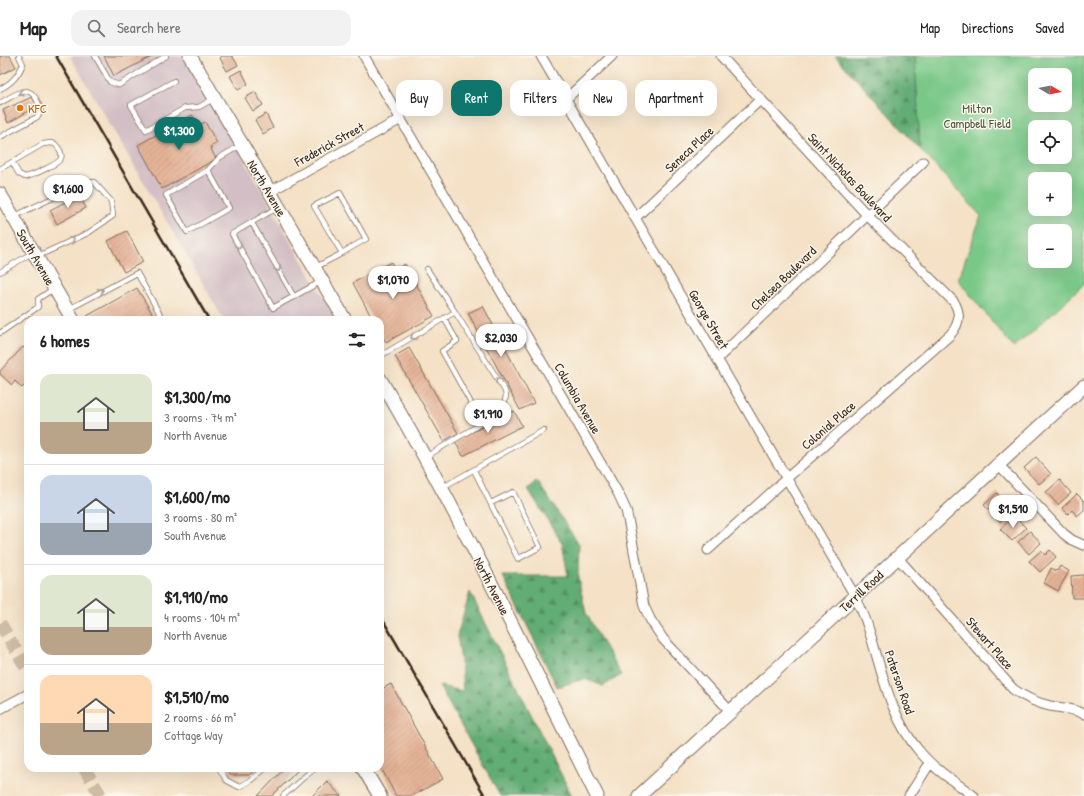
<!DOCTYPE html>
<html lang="en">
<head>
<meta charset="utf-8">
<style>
	:root { --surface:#fff; --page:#f2f2f2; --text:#222; --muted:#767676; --line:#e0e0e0; --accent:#0f766e }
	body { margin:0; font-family:"Patrick Hand",sans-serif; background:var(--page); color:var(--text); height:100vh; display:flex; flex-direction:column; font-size:15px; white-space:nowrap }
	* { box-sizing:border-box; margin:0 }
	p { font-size:13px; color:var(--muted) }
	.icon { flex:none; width:22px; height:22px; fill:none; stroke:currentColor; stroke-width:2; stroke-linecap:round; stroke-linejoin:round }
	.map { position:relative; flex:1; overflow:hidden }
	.sheet { position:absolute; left:24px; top:260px; width:360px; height:456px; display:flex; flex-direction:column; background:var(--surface); border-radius:12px; box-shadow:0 4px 16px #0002 }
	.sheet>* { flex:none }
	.banner { position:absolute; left:396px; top:24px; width:380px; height:36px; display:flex; gap:8px }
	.needle { width:26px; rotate:100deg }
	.tools { position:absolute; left:1028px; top:12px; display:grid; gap:8px }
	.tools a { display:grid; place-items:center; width:44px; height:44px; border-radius:8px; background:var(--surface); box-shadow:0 4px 16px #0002; font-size:20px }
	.price { position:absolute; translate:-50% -34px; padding:0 9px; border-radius:14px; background:#fff; color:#222; font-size:13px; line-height:26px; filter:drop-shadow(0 1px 2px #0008) }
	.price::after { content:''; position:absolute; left:50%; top:24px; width:12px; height:9px; margin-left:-6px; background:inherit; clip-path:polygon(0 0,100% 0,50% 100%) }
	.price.selected { background:var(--accent); color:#fff }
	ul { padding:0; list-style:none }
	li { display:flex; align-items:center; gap:12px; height:100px; padding:0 16px }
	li+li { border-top:1px solid var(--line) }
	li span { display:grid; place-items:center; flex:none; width:112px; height:80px; border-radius:12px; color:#555 }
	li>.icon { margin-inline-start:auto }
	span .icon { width:48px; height:48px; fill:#fffc; stroke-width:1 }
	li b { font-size:17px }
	h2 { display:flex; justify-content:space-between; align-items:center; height:48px; padding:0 16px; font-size:17px }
	.pill { padding:0 14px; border-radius:12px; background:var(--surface); box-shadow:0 4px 16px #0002; font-size:14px; line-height:36px }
	.pill.selected { background:var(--accent); color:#fff }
	header { display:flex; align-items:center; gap:24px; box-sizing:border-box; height:56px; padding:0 20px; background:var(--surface); border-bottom:1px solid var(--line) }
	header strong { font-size:19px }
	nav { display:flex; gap:22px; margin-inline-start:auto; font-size:14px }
	.search { width:280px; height:36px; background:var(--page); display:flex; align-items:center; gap:10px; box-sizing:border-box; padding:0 14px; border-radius:12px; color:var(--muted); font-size:15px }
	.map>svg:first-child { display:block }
	.industrial { fill:#d2bec4 }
	.green { fill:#79c888; stroke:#5a7953; fill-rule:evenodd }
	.forest { fill:url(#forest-firs); stroke:#4e6b49 }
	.building { fill:url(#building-hatch) }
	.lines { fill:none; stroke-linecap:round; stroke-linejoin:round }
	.secondary-tunnel { stroke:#cfbca4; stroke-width:13; stroke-dasharray:13 6; stroke-linecap:butt }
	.lane-casing { stroke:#7c6a59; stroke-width:6 }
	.street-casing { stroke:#7c6a59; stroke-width:11 }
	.secondary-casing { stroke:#7c6a59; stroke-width:15 }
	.lane { stroke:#fff; stroke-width:4.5 }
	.street { stroke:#fff; stroke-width:9 }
	.secondary { stroke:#fff; stroke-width:13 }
	.rail { stroke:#3b2a1e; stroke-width:2.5 }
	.oneway { stroke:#a79f9a }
	.food-dot { fill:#e8710a; stroke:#fbf7ec; stroke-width:1.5 }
	.labels { text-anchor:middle; stroke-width:3; stroke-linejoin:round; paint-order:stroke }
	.food-label { font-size:13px; fill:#c56008; stroke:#fbf7ec; text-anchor:start }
	.park-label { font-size:13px; fill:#4e593e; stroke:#fbf7ec }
	.street-label { font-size:13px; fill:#3b2a1e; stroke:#fbf7ec }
</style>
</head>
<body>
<header>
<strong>Map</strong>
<div class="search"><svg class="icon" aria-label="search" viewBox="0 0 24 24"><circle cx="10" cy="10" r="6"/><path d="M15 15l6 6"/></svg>Search here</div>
<nav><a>Map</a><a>Directions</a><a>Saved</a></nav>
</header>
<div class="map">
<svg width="1084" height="740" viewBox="0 0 1084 740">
	<defs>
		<pattern id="forest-firs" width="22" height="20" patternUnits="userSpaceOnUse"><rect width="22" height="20" fill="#62ac74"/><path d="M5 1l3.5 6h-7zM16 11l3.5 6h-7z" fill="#528c5f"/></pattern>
		<pattern id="building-hatch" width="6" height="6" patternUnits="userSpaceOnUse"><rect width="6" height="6" fill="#e4b296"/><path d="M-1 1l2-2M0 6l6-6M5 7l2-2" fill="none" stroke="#c49981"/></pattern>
	</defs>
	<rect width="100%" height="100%" fill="#fbf7ec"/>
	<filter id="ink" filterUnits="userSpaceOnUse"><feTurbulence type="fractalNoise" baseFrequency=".025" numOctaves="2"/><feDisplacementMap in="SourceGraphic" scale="8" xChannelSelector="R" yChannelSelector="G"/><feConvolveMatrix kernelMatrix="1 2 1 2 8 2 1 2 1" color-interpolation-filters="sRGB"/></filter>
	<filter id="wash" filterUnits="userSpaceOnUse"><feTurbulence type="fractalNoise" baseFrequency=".012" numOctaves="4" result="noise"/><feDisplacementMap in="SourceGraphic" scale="16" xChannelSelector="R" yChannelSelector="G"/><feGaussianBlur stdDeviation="0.9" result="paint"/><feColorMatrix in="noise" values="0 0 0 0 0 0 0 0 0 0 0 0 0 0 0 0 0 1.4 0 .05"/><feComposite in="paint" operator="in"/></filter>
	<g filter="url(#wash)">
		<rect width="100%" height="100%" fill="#f4e1c6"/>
		<!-- industrial -->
		<path class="industrial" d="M70,0H185L336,264H224Z"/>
		<!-- green -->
		<path class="green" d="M915,0H1084V228L1014,292L958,224L981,160L920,93ZM1035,19H1065V49H1035ZM1035,71H1065V101H1035ZM1035,123H1065V153H1035ZM1035,175H1065V205H1035Z"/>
		<!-- forest -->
		<path class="forest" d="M835,0H915L920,93Z
			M537,425L579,488L578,522L586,557L621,619L603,630L584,623L557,631L503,520H568L562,487L528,433Z
			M470,536L572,740H500L439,630L463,635L461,604L457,580Z"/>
		<g id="blocks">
			<!-- building -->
			<path class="building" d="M0,0H10L16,11L0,19Z
				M104,0H153L114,20Z
				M222,0H232L238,9L227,15L220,2Z
				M241,14L248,28L238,34L230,20Z
				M255,36L263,49L253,55L245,42Z
				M32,41L37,50L8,67L3,54Z
				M266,58L273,72L263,78L255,64Z
				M192,59L198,70L205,66L217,87L210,91L216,103L162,133L138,89Z
				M79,139L86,152L57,168L50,154Z
				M127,175L143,206L124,216L108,185Z
				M391,206L395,214L405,208L434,260L386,286L380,276V264H373L353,227Z
				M137,232L156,264H89L87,260Z
				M483,250L534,347L520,354L468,257Z
				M23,291L28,295V332L25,329L22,332L15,325L12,329L0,318V315Z
				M409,292L458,377L444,385L395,300Z
				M514,355L522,370L463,400L455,385Z
				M1036,401L1051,418L1039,428L1024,412Z
				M1060,424L1071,437L1058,449L1046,436Z
				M997,437L1012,454L1000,466L984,449Z
				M1077,438L1084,445V454L1077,460L1072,454L1068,458L1062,452Z
				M1015,460L1026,472L1012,485L1000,473Z
				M1030,475L1041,487L1029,498L1018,486Z
				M1050,494L1056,501L1040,516L1029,505L1041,495L1045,499Z
				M1060,510L1069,515L1058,535L1044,527L1051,512L1057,515Z
				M1084,519V542H1072L1071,520Z
				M391,628L443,723L412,740H396L380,710V634Z
				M226,712H257L249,719H230Z
				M285,712H300L272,740H258Z
				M327,725L341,740H312Z"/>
		</g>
	</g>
	<g filter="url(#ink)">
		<use href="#blocks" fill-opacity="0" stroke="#7c6a59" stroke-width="1"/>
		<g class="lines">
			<!-- secondary-tunnel -->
			<path class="secondary-tunnel" d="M0,567L28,615
				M84,712L101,740"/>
			<!-- lane casing -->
			<g class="lane-casing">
				<path id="lane" d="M95,0L110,26L119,29L166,0
					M174,25L131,49L146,74L185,52L199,51L213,43
					M0,33C12,27 18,20 23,8L19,0
					M0,47C20,36 32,24 41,55L37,61L0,81
					M0,113L43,88L51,87L55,88C58,91 63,97 61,102C60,107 32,120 25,121L19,118L12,106
					M208,114L166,139L187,176L229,152L208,114L219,102L241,89
					M278,152L266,158L232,178L273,252L320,226
					M15,160L86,126H94L111,145L113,160L88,177L38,200
					M252,167L294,241
					M316,211L339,199L342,197L366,183L340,137L314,150L342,197
					M427,213L455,256
					M0,216L32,197
					M69,253L137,217L163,264
					M444,262L457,285L442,295L482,367
					M0,277L38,251V243L53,233
					M380,300L455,256L505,335L506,340L503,352L474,372L427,400
					M474,414L518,503L540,491L513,436L491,447
					M443,431L544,374
					M219,712L226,724L239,731L251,724L266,712
					M283,740L314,712"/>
			</g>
			<!-- street casing -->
			<g class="street-casing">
				<path id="street" d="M364,0L618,437L626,454L630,473L644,550L650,563L663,583L730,655
					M541,0L855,540C859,549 864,558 867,568C882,612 888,659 920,696C935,714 955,726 974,740
					M566,43L612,0
					M269,136L401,63
					M635,162L761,43
					M717,303L923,106
					M998,408L1064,478L1072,484L1083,489
					M708,494L787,422L950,279C960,268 961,258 954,246L867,159L721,0
					M897,501L1013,633C1024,641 1036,647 1050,650C1062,652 1073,652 1084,658
					M0,653L28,638
					M909,740L930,707"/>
			</g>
			<!-- secondary casing -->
			<g class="secondary-casing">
				<path id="secondary" d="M190,0L345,264
					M0,138L73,264
					M380,323C460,458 527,600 597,740
					M363,712L380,740
					M639,740L1039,371L1084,330"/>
			</g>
			<!-- lane -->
			<use href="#lane" class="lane"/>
			<!-- street -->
			<use href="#street" class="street"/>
			<!-- secondary -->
			<use href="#secondary" class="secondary"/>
			<!-- rail -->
			<path class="rail" d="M56,0L209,264
				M380,559L485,740"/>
		</g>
		<!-- one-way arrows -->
		<defs><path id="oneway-chevron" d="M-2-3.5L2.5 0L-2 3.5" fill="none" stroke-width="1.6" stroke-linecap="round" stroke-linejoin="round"/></defs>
		<g class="oneway">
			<use href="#oneway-chevron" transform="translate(21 37) rotate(164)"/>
			<use href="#oneway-chevron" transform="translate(72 184) rotate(-25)"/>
			<use href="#oneway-chevron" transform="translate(239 190) rotate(61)"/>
			<use href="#oneway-chevron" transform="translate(278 213) rotate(60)"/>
			<use href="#oneway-chevron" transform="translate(101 235) rotate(-28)"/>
			<use href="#oneway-chevron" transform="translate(413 281) rotate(149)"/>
			<use href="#oneway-chevron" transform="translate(498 324) rotate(-122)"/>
		</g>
	</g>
	<!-- markers -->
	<circle class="food-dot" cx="20" cy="52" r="4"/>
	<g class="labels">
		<!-- food labels -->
		<g class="food-label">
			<text x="28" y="57">KFC</text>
		</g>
		<!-- park labels -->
		<g class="park-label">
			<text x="977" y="57">Milton<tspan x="977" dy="15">Campbell Field</tspan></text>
		</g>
		<!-- street labels -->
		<g class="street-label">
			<text transform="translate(329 88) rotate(-29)" y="5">Frederick Street</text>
			<text transform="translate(689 93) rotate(-43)" y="5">Seneca Place</text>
			<text transform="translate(850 121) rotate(47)" y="5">Saint Nicholas Boulevard</text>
			<text transform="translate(267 132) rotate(59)" y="5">North Avenue</text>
			<text transform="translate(36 201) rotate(60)" y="5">South Avenue</text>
			<text transform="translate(783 222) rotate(-44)" y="5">Chelsea Boulevard</text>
			<text transform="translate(709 263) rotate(60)" y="5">George Street</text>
			<text transform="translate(578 342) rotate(60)" y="5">Columbia Avenue</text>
			<text transform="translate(828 369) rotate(-41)" y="5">Colonial Place</text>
			<text transform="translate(492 530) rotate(63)" y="5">North Avenue</text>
			<text transform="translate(861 535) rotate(-43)" y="5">Terrill Road</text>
			<text transform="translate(990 587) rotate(49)" y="5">Stewart Place</text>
			<text transform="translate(900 626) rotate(71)" y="5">Paterson Road</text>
		</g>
	</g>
</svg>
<div class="tools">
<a><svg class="needle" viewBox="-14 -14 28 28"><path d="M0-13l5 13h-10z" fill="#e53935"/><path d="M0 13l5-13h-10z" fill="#767676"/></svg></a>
<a><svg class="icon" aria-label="locate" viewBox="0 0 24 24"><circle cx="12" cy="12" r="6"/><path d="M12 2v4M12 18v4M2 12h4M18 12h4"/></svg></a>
<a>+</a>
<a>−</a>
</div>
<b class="price selected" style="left:179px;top:95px">$1,300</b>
<b class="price" style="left:68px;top:153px">$1,600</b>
<b class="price" style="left:393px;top:244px">$1,070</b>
<b class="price" style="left:501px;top:302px">$2,030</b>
<b class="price" style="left:488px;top:378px">$1,910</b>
<b class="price" style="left:1013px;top:473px">$1,510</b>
<div class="banner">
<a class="pill">Buy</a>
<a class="pill selected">Rent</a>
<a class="pill">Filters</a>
<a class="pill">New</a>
<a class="pill">Apartment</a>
</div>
<section class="sheet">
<h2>6 homes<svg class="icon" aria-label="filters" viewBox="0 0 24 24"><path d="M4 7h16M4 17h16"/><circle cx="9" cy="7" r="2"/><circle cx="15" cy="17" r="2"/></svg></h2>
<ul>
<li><span style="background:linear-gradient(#dfe7d0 60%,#b9a48a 0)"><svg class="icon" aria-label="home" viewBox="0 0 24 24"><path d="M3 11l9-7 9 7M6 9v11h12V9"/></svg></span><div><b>$1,300/mo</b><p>3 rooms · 74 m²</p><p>North Avenue</p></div></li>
<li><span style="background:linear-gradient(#c9d6e8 60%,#9aa5b1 0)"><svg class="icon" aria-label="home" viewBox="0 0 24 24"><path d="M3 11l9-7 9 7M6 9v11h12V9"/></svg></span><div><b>$1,600/mo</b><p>3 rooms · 80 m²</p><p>South Avenue</p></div></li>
<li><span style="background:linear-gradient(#dfe7d0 65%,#b9a48a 0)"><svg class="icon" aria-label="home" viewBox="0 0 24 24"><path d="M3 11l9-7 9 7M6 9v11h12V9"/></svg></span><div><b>$1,910/mo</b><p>4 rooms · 104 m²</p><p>North Avenue</p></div></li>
<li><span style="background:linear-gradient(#ffd9b3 60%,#b9a48a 0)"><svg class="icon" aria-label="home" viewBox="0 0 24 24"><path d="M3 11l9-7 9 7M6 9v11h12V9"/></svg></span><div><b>$1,510/mo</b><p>2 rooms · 66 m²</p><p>Cottage Way</p></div></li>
</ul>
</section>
</div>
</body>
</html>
